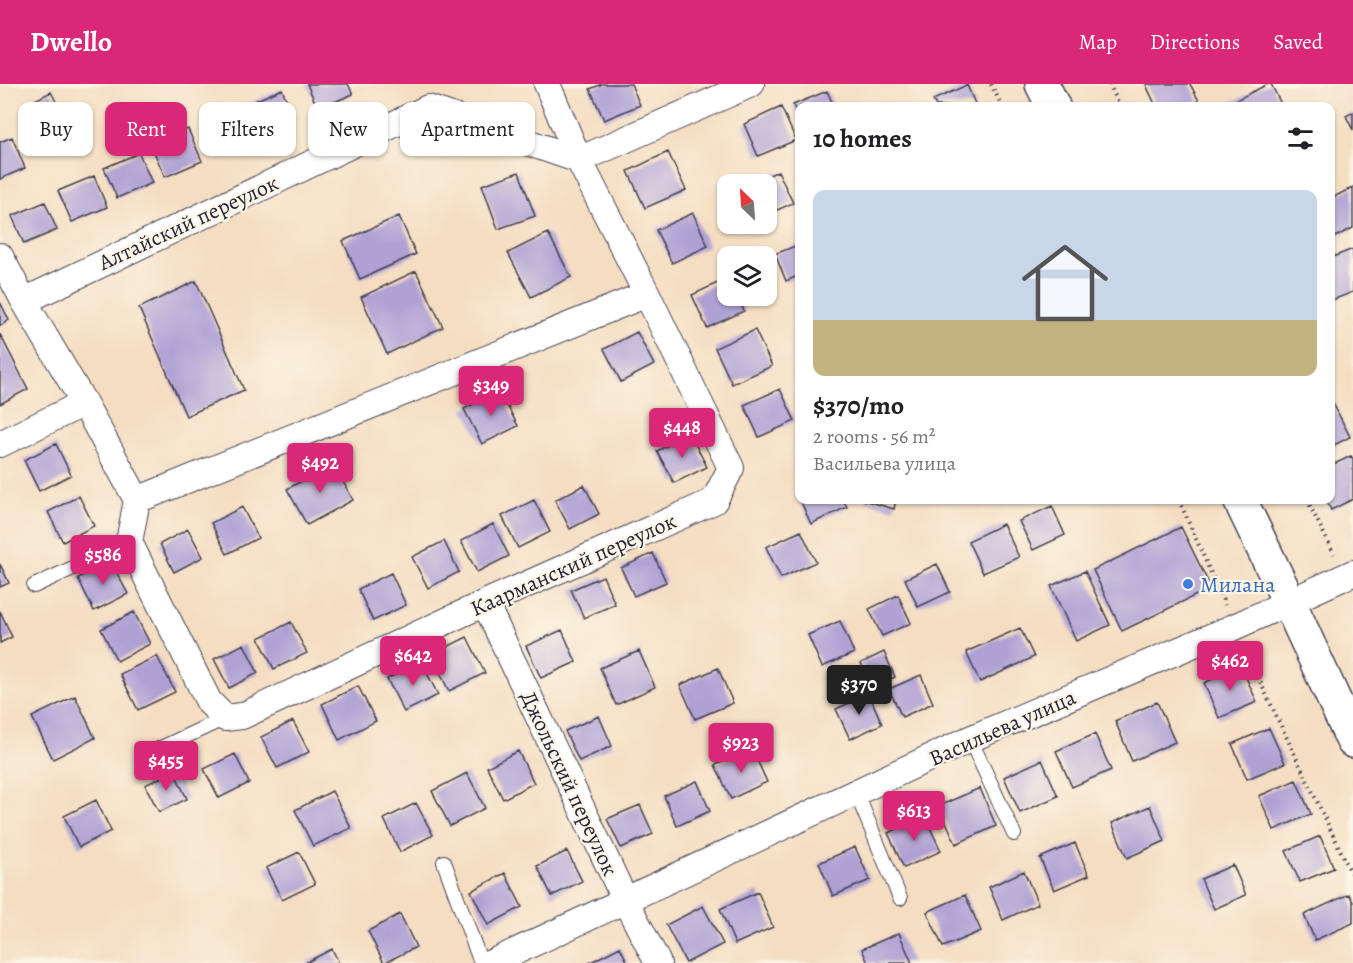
<!DOCTYPE html>
<html lang="en">
<head>
<meta charset="utf-8">
<style>
	:root { --surface:#fff; --page:#f2f2f2; --text:#202124; --muted:#757577; --accent:#db2777 }
	body { margin:0; font-family:Alegreya,serif; background:var(--page); color:var(--text); height:100vh; display:flex; flex-direction:column; font-size:22px; white-space:nowrap }
	* { box-sizing:border-box; margin:0 }
	p { font-size:20px; color:var(--muted) }
	.icon { flex:none; width:33px; height:33px; fill:none; stroke:currentColor; stroke-width:2; stroke-linecap:round; stroke-linejoin:round }
	.map { position:relative; flex:1; overflow:hidden }
	.details { position:absolute; left:795px; top:18px; width:540px; height:402px; display:flex; flex-direction:column; background:var(--surface); border-radius:12px; box-shadow:0 2px 4px #0004 }
	.details>* { flex:none }
	.top-card { position:absolute; left:18px; top:18px; width:570px; height:54px; display:flex; gap:12px }
	.needle { width:39px; rotate:335deg }
	.buttons { position:absolute; left:717px; top:90px; display:grid; gap:12px }
	.buttons a { display:grid; place-items:center; width:60px; height:60px; border-radius:12px; background:var(--surface); box-shadow:0 2px 4px #0004; font-size:30px }
	.price { position:absolute; translate:-50% -51px; padding:0 14px; border-radius:6px; background:var(--accent); color:#fff; font-size:20px; line-height:39px; filter:drop-shadow(0 2px 3px #0008) }
	.price::after { content:''; position:absolute; left:50%; top:36px; width:18px; height:14px; margin-left:-9px; background:inherit; clip-path:polygon(0 0,100% 0,50% 100%) }
	.price.active { background:#222; color:#fff }
	ul { padding:0; list-style:none }
	li { display:grid; align-content:center; gap:12px; height:318px; padding:0 18px }
	li span { display:grid; place-items:center; height:186px; border-radius:12px; color:#555 }
	li>.icon { margin-inline-start:auto }
	span .icon { width:108px; height:108px; fill:#fffc; stroke-width:1 }
	li b { font-size:26px }
	h2 { display:flex; justify-content:space-between; align-items:center; height:72px; padding:0 18px; font-size:26px }
	.chip { padding:0 21px; border-radius:12px; background:var(--surface); box-shadow:0 2px 4px #0004; font-size:21px; line-height:54px }
	.chip.active { background:var(--accent); color:#fff }
	header { display:flex; align-items:center; gap:36px; box-sizing:border-box; height:84px; padding:0 30px; background:var(--accent); color:#fff }
	header strong { font-size:28px }
	nav { display:flex; gap:33px; margin-inline-start:auto; font-size:21px }
	.map>svg:first-child { display:block }
	.building { fill:#b0a1d5 }
	.lines { fill:none; stroke-linecap:round; stroke-linejoin:round }
	.service-casing { stroke:#423e4f; stroke-width:16 }
	.minor-casing { stroke:#423e4f; stroke-width:28 }
	.secondary-casing { stroke:#423e4f; stroke-width:36 }
	.path { stroke:#423e4f; stroke-width:4; stroke-dasharray:1.5 4.5; stroke-linecap:butt }
	.service { stroke:#fff; stroke-width:14 }
	.minor { stroke:#fff; stroke-width:26 }
	.secondary { stroke:#fff; stroke-width:33 }
	.shop-dot { fill:#3f7fe0; stroke:#fcf5e5; stroke-width:2 }
	.labels { text-anchor:middle; stroke-width:4.5; stroke-linejoin:round; paint-order:stroke }
	.street-label { font-size:22px; fill:#22223b; stroke:#fcf5e5 }
	.shop-label { font-size:22px; fill:#366cbe; stroke:#fcf5e5; text-anchor:start }
</style>
</head>
<body>
<header>
<strong>Dwello</strong>
<nav><a>Map</a><a>Directions</a><a>Saved</a></nav>
</header>
<div class="map">
<svg width="1353" height="879" viewBox="0 0 1353 879">
	<rect width="100%" height="100%" fill="#fcf5e5"/>
	<filter id="ink" filterUnits="userSpaceOnUse"><feTurbulence type="fractalNoise" baseFrequency=".0167" numOctaves="2"/><feDisplacementMap in="SourceGraphic" scale="12" xChannelSelector="R" yChannelSelector="G"/><feConvolveMatrix kernelMatrix="1 2 1 2 8 2 1 2 1" color-interpolation-filters="sRGB"/></filter>
	<filter id="wash" filterUnits="userSpaceOnUse"><feTurbulence type="fractalNoise" baseFrequency=".008" numOctaves="4" result="noise"/><feDisplacementMap in="SourceGraphic" scale="24" xChannelSelector="R" yChannelSelector="G"/><feGaussianBlur stdDeviation="1.35" result="paint"/><feColorMatrix in="noise" values="0 0 0 0 0 0 0 0 0 0 0 0 0 0 0 0 0 1.4 0 .05"/><feComposite in="paint" operator="in"/></filter>
	<g filter="url(#wash)">
		<rect width="100%" height="100%" fill="#f4ddc1"/>
		<g id="blocks">
			<!-- building -->
			<path class="building" d="M307,0H348L353,10L318,25Z
				M602,0H631L640,21L604,36L590,5Z
				M1148,0H1190L1199,17L1188,22H1156L1146,1Z
				M1268,0H1271L1282,22H1234L1232,18Z
				M967,1L976,22H936L933,16Z
				M282,5L293,32L262,46L250,19Z
				M827,7L834,22H800V36L793,21Z
				M51,8L72,48L46,61L25,21Z
				M781,23L796,56L758,72L744,40Z
				M1353,28V46L1346,32Z
				M233,29L243,51L216,63L207,41Z
				M188,45L202,77L165,93L151,61Z
				M12,53L25,84L0,95V58Z
				M668,68L686,106L645,124L628,87Z
				M139,69L152,99L117,114L104,84Z
				M778,87L793,119L766,131V100H749Z
				M519,88L535,132L498,145L482,101Z
				M94,92L107,123L72,138L58,107Z
				M1353,103V144L1335,153L1330,144V115Z
				M45,118L57,146L24,160L12,132Z
				M693,129L708,162L672,179L656,146Z
				M399,132L416,170L360,195L343,157Z
				M548,149L571,193L531,213L508,169Z
				M800,160V191L786,197L775,170Z
				M1353,165V208L1330,217V174Z
				M416,187L443,243L387,270L361,213Z
				M728,194V212H737L744,227L707,244L692,211Z
				M196,197L244,306L186,332L139,224Z
				M0,218L9,236L0,242Z
				M755,246L772,282L732,300L715,264Z
				M637,248L654,281L621,298L604,265Z
				M0,250L28,305L0,320Z
				M780,305L795,337L759,353L744,321Z
				M499,306L518,342L482,360L464,325Z
				M1333,319L1350,353L1330,363V320Z
				M690,350L707,383L674,399L657,367Z
				M56,360L71,391L39,407L24,376Z
				M1351,372L1353,375V415L1331,426L1326,416H1330V382Z
				M333,379L353,416L307,441L287,405Z
				M584,401L599,430L570,445L555,416Z
				M79,412L94,442L63,458L48,428Z
				M534,416L550,448L518,464L502,432Z
				M800,416H843L847,423L811,440Z
				M863,416H896L894,425Z
				M1052,422L1065,451L1033,466L1019,437Z
				M242,423L258,454L227,470L211,439Z
				M493,440L509,472L477,488L461,457Z
				M1003,440L1019,473L983,489L968,457Z
				M1181,443L1211,504L1122,547L1093,486Z
				M188,445L203,473L174,488L160,460Z
				M801,447L816,478L781,494L766,463Z
				M444,457L459,488L428,504L412,473Z
				M653,469L666,498L634,512L621,484Z
				M111,478L128,510L94,527L78,494Z
				M0,480L9,499L0,503Z
				M937,480L950,508L918,523L905,495Z
				M1085,487L1110,541L1076,557L1051,502Z
				M391,489L406,521L373,537L358,505Z
				M603,492L615,520L584,534L571,506Z
				M898,511L911,539L882,552L869,525Z
				M0,527L12,553L0,559Z
				M134,528L150,560L117,577L101,545Z
				M840,537L854,569L822,583L808,551Z
				M291,538L307,569L274,585L259,554Z
				M1020,544L1034,573L980,598L966,568Z
				M562,546L576,578L541,594L526,562Z
				M467,553L485,589L449,607L431,571Z
				M244,560L258,589L229,604L214,575Z
				M639,567L655,603L616,621L600,584Z
				M884,568L895,593L872,603L861,579Z
				M157,572L175,608L138,626L120,590Z
				M421,577L438,611L404,628L387,595Z
				M1241,582L1257,618L1219,634L1204,599Z
				M718,584L733,619L695,635L680,601Z
				M921,591L933,619L902,633L889,605Z
				M358,602L376,637L339,656L322,620Z
				M869,610L882,640L850,655L836,625Z
				M75,612L95,654L53,675L32,633Z
				M1157,618L1175,658L1132,677L1115,637Z
				M599,632L612,662L579,677L565,647Z
				M293,637L309,668L277,684L261,653Z
				M1269,644L1285,679L1247,695L1232,660Z
				M1095,650L1111,686L1072,703L1056,667Z
				M752,665L767,698L731,715L715,681Z
				M518,667L534,699L503,715L487,683Z
				M235,670L249,699L219,714L204,685Z
				M1042,676L1058,712L1020,729L1004,693Z
				M174,687L187,715L159,728L145,701Z
				M467,689L485,724L450,742L432,707Z
				M1296,696L1311,730L1274,746L1259,712Z
				M697,697L710,727L677,742L664,712Z
				M980,704L996,742L956,760L939,722Z
				M332,707L351,744L313,762L295,726Z
				M96,716L111,747L79,763L64,732Z
				M416,719L433,751L400,768L384,735Z
				M640,721L653,750L621,764L607,735Z
				M1150,722L1165,757L1127,774L1112,739Z
				M925,733L941,767L904,784L888,749Z
				M1320,752L1334,784L1300,798L1286,767Z
				M1075,759L1089,791L1054,806L1040,774Z
				M855,763L870,796L833,812L819,779Z
				M567,767L582,797L552,812L537,782Z
				M299,768L315,800L282,816L266,784Z
				M1233,781L1246,811L1214,825L1201,795Z
				M1024,787L1038,820L1003,836L989,803Z
				M505,789L522,823L488,841L471,807Z
				M758,808L773,843L735,860L720,825Z
				M1349,810L1353,818V839L1315,856L1304,831Z
				M965,811L981,847L943,863L927,828Z
				M703,822L723,860L686,879L666,841Z
				M400,830L416,863L384,879L368,847Z
				M899,849L912,879H868L862,865Z
				M620,863L628,879H589Z
				M332,865L339,879H305Z"/>
		</g>
	</g>
	<g filter="url(#ink)">
		<use href="#blocks" fill-opacity="0" stroke="#423e4f" stroke-width="1.5"/>
		<g class="lines">
			<!-- service casing -->
			<g class="service-casing">
				<path id="service" d="M34,502L129,458
					M970,655L1014,750
					M146,671L225,634
					M856,708L900,814
					M444,778L481,879"/>
			</g>
			<!-- minor casing -->
			<g class="minor-casing">
				<path id="minor" d="M0,172L24,217L84,319L137,416L129,458L209,618L225,634L242,632L485,519L714,417L731,384L647,210L579,76L547,0
					M24,217L428,24L579,76L751,0
					M0,360L84,319
					M137,416L647,210
					M485,519L625,816L658,879
					M491,879L970,655L1234,543L1353,489"/>
			</g>
			<!-- secondary casing -->
			<g class="secondary-casing">
				<path id="secondary" d="M1042,0L1053,22
					M1240,416L1289,518L1353,657"/>
			</g>
			<!-- path -->
			<path class="path" d="M991,0L1002,22
				M1109,0L1120,22
				M1179,416L1225,521
				M1307,416L1334,470
				M1245,566L1353,793"/>
			<!-- service -->
			<use href="#service" class="service"/>
			<!-- minor -->
			<use href="#minor" class="minor"/>
			<!-- secondary -->
			<use href="#secondary" class="secondary"/>
		</g>
	</g>
	<!-- markers -->
	<circle class="shop-dot" cx="1188" cy="500" r="6"/>
	<g class="labels">
		<!-- street labels -->
		<g class="street-label">
			<text transform="translate(188 138) rotate(-25)" y="8">Алтайский переулок</text>
			<text transform="translate(573 480) rotate(-24)" y="8">Каарманский переулок</text>
			<text transform="translate(1002 643) rotate(-24)" y="8">Васильева улица</text>
			<text transform="translate(570 699) rotate(65)" y="8">Джольский переулок</text>
		</g>
		<!-- shop labels -->
		<g class="shop-label">
			<text x="1200" y="508">Милана</text>
		</g>
	</g>
</svg>
<div class="buttons">
<a><svg class="needle" viewBox="-14 -14 28 28"><path d="M0-13l5 13h-10z" fill="#e53935"/><path d="M0 13l5-13h-10z" fill="#757577"/></svg></a>
<a><svg class="icon" aria-label="layers" viewBox="0 0 24 24"><path d="M12 4l9 5-9 5-9-5zM3 14l9 5 9-5"/></svg></a>
</div>
<b class="price" style="left:491px;top:333px">$349</b>
<b class="price" style="left:682px;top:375px">$448</b>
<b class="price" style="left:320px;top:410px">$492</b>
<b class="price" style="left:103px;top:502px">$586</b>
<b class="price" style="left:413px;top:603px">$642</b>
<b class="price" style="left:1230px;top:608px">$462</b>
<b class="price active" style="left:859px;top:632px">$370</b>
<b class="price" style="left:741px;top:690px">$923</b>
<b class="price" style="left:166px;top:708px">$455</b>
<b class="price" style="left:914px;top:758px">$613</b>
<div class="top-card">
<a class="chip">Buy</a>
<a class="chip active">Rent</a>
<a class="chip">Filters</a>
<a class="chip">New</a>
<a class="chip">Apartment</a>
</div>
<section class="details">
<h2>10 homes<svg class="icon" aria-label="filters" viewBox="0 0 24 24"><path d="M4 7h16M4 17h16"/><circle cx="9" cy="7" r="2"/><circle cx="15" cy="17" r="2"/></svg></h2>
<ul>
<li><span style="background:linear-gradient(#c9d6e8 70%,#c2b280 0)"><svg class="icon" aria-label="home" viewBox="0 0 24 24"><path d="M3 11l9-7 9 7M6 9v11h12V9"/></svg></span><div><b>$370/mo</b><p>2 rooms · 56 m²</p><p>Васильева улица</p></div></li>
</ul>
</section>
</div>
</body>
</html>
